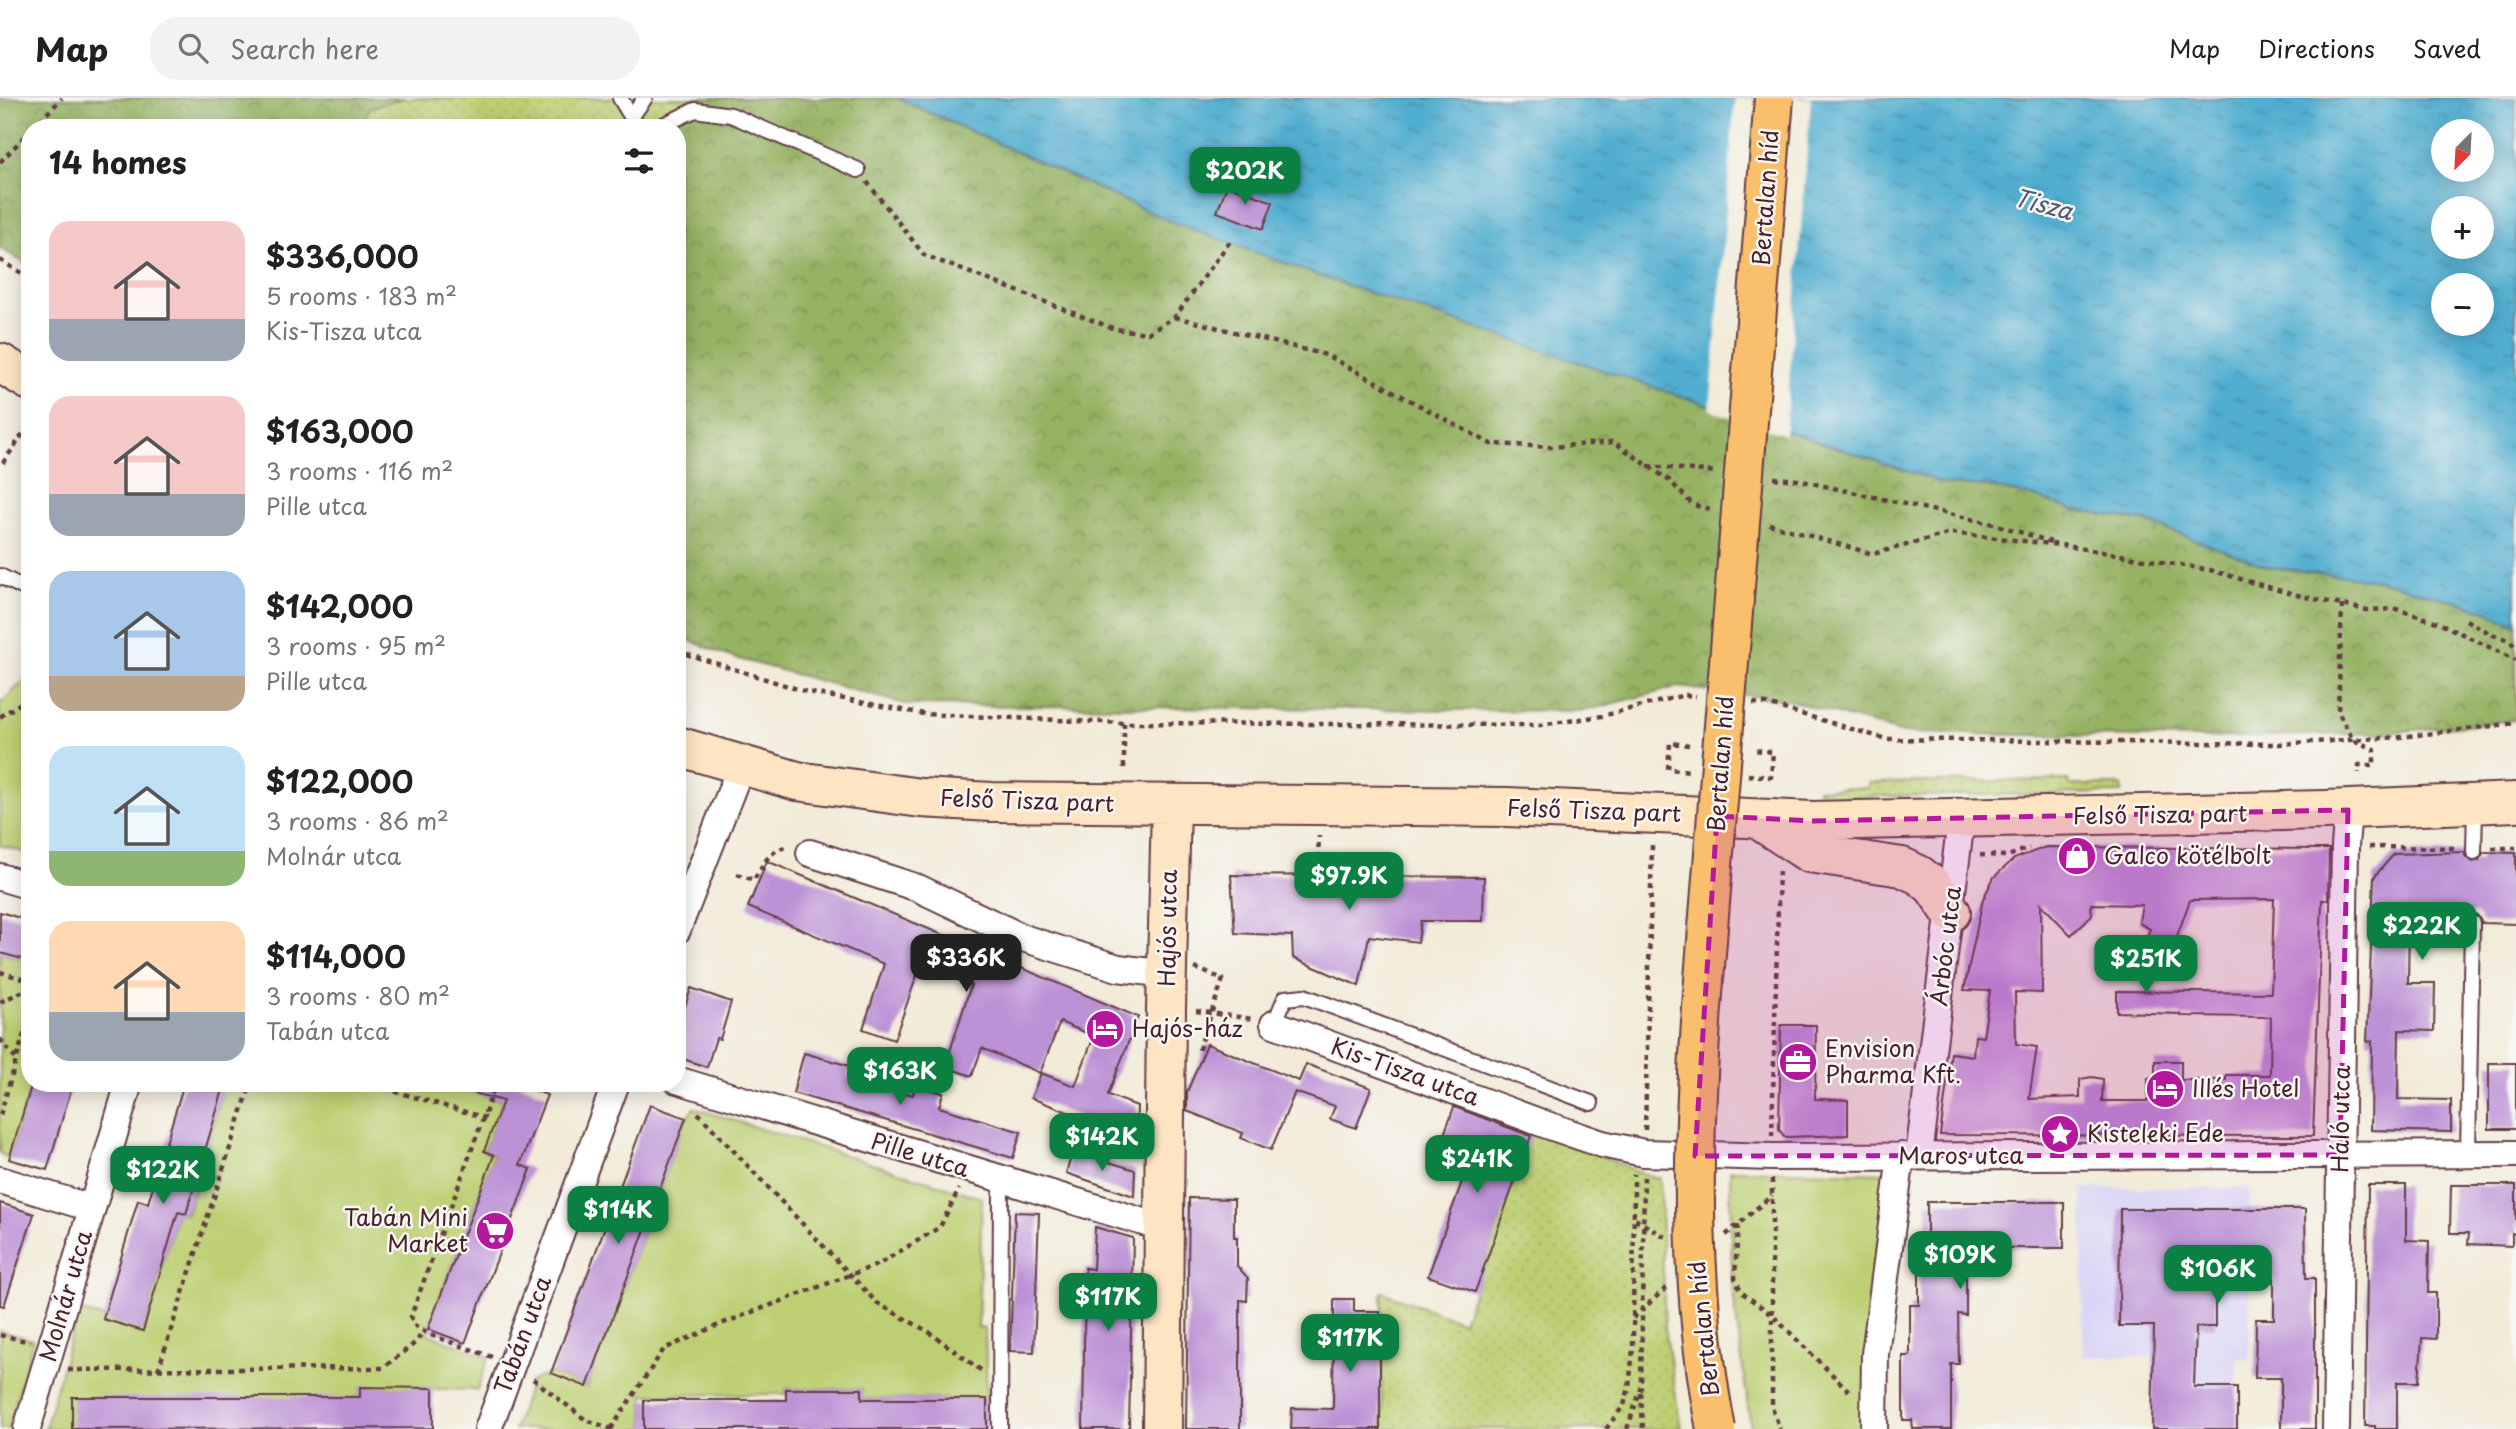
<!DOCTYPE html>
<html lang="en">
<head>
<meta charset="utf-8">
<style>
	:root { --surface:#fff; --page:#f2f2f2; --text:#202124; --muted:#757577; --line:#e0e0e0; --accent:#0b8043 }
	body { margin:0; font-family:"Playpen Sans",sans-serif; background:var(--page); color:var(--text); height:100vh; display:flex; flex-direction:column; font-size:26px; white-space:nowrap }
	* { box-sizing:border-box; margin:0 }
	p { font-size:23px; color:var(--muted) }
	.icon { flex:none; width:38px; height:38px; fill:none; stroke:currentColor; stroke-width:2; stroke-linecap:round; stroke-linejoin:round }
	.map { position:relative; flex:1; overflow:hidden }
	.side { position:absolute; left:21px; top:21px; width:665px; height:973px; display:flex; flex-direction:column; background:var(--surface); border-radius:28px; box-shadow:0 4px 18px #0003 }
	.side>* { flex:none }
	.needle { width:46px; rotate:204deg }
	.fabs { position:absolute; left:2431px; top:21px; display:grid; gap:14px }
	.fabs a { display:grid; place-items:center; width:63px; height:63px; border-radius:50%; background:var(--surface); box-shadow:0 4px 18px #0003; font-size:35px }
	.price { position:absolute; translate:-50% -60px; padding:0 16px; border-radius:14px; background:var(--accent); color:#fff; font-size:23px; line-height:46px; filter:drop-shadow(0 2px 4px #0008) }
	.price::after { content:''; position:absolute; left:50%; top:42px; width:21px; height:16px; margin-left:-10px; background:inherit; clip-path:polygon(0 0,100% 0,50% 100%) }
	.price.current { background:#222; color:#fff }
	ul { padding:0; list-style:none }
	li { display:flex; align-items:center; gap:21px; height:175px; padding:0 28px }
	li span { display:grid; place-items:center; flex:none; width:196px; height:140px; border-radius:21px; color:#555 }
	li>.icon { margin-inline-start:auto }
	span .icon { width:84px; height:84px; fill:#fffc; stroke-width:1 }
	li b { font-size:30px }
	h2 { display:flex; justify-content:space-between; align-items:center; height:84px; padding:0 28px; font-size:30px }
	header { display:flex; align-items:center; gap:42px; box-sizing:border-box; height:98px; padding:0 35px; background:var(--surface); border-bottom:2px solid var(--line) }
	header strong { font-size:33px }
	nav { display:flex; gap:38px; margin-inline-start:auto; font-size:24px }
	.search { width:490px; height:63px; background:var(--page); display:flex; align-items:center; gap:18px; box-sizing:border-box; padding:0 24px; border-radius:28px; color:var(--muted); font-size:26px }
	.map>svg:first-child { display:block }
	.built { fill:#dcd6f6 }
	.grass { fill:url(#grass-dots); stroke:#84774e; stroke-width:2 }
	.forest { fill:url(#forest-crowns); stroke:#706848; stroke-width:2 }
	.green { fill:#bdcf72; stroke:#84774e; stroke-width:2 }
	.water { fill:url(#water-ripples); stroke:#4e667e; stroke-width:2; fill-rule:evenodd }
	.pier { fill:#f2ebd8 }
	.building { fill:#bc91d5; fill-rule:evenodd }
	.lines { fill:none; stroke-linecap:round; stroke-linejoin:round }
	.lane-casing { stroke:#633e45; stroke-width:18 }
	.street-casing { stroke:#633e45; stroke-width:30 }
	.secondary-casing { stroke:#633e45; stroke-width:42 }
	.path { stroke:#633e45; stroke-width:4.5; stroke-dasharray:5 5; stroke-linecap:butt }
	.lane { stroke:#fff; stroke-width:14 }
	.street { stroke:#fff; stroke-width:26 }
	.secondary { stroke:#fde5c4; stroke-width:38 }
	.primary-bridge-casing { stroke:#633e45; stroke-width:42; stroke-linecap:butt }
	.primary-bridge { stroke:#f9bf6c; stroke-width:38 }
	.marked { fill:#b5179e; fill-opacity:0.2; stroke:#b5179e; stroke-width:5; stroke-dasharray:14 9; stroke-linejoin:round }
	.labels { text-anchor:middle; stroke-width:5; stroke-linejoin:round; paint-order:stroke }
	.street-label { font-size:23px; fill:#4a1f2b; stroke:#f6f6f2 }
	.poi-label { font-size:23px; fill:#4a1f2b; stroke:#f6f6f2; text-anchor:start }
	.water-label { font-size:24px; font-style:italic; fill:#4d586d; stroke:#f6f6f2 }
</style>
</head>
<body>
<header>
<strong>Map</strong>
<div class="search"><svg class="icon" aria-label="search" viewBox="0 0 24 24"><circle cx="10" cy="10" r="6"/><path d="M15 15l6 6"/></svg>Search here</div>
<nav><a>Map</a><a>Directions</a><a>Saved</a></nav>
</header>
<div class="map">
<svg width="2516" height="1331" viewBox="0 0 2516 1331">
	<defs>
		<pattern id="grass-dots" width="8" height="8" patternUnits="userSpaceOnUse" patternTransform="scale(1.75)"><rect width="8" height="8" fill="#bdcf72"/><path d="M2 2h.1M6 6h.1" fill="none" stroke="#a4b163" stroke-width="1.8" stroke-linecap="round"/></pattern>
		<pattern id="forest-crowns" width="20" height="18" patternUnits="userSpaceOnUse" patternTransform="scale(1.75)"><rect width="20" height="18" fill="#96b264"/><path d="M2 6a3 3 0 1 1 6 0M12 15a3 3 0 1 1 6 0" fill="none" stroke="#7c9053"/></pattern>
		<pattern id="water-ripples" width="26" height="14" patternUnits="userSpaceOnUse" patternTransform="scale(1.75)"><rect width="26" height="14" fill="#51aed0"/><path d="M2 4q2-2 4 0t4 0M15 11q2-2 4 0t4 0" fill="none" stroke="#458da9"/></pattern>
	</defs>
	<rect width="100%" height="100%" fill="#f6f6f2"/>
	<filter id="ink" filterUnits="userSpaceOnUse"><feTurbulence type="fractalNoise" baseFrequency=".0143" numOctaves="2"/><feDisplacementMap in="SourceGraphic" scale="14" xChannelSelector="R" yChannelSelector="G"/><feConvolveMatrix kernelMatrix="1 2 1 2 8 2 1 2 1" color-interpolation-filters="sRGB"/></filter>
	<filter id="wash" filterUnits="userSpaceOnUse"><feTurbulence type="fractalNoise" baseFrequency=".00686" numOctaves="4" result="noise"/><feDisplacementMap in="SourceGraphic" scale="28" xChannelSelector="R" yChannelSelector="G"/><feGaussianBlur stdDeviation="1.57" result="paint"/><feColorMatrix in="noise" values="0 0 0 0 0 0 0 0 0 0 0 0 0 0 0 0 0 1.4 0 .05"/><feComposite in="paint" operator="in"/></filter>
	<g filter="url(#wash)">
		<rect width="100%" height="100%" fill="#f2ebd8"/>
		<!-- built -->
		<path class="built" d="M2082,1090H2249L2250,1261H2237V1289H2195V1258L2083,1259Z"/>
		<!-- grass -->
		<path class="grass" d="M404,0H691L672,30H356L371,9Z
			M2069,682L2070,687H2122V695L1818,699V691L1868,690V685Z
			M1534,1027L1637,1074L1660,1080L1665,1230L1681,1331H1382V1194L1463,1224Z"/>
		<!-- forest -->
		<path class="forest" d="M0,0H404L371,9L356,30H30V168L0,150Z
			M691,0H897L1165,121L1325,180L1946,386L1989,389L2035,399L2073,412L2144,423L2269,469L2379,482L2482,511L2516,527V622L2383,635L2196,640L1904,635L1788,602L1678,589L1583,613L908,607L728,558L677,537V30H672Z"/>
		<!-- green -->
		<path class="green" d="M30,577V756L0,747V606Z
			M0,855L30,863V985H32L9,1061L0,1055Z
			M225,985H441L503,1003L484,1053L494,1057L428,1231L429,1236L489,1259L477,1292L361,1289L360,1299L72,1331H45L78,1212L143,1232L178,1114L187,1116Z
			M694,1010L982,1100L978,1230L985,1231L987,1301H862V1291H786V1296L644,1297V1331H514L531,1283L551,1275L587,1289L686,1020Z
			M1730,1072L1890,1075L1866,1331H1751L1732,1186Z
			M0,1233L33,1242L8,1331H0Z"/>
		<!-- water -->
		<path class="water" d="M897,0H2516V527L2482,511L2379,482L2269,469L2144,423L2073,412L2035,399L1989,389L1946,386L1325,180L1165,121ZM2443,33H2482V72H2443ZM2443,110H2482V149H2443ZM2443,187H2482V226H2443Z"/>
		<!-- pier -->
		<path class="pier" d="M1735,0H1811L1785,337L1710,312Z"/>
		<g id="blocks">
			<!-- building -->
			<path class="building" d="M1227,87L1273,104L1263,131L1217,114Z
				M2046,749L2329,751L2328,802H2322L2313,1038L1940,1037L1951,955L1973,958L1975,938L1983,939L1990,893L1964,892L1983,801L1994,779L2014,761ZM2274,801L2271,895L2117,893V914L2181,916V918L2271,919L2270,977H2226V982H2181V963H2155V980H2148V1003H2102L2103,981L2092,979L2080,981V999L2029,1001L2037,949L2016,946L2015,894L2042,895L2041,806L2071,837L2092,817L2091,806L2142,807L2139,825L2150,831L2142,850L2169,860L2190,802Z
				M2464,754L2466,759L2473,764L2479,762L2484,754L2516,755V826L2482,825L2477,817L2471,815L2464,820L2462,825H2409L2408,885H2435L2434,933L2399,932L2398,1001L2451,1002V1034L2371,1032L2372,943L2367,944L2374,779L2394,756Z
				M767,763L1138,919L1108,997L1137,1008L1136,1040L1031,1000L1041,975L1075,988L1094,938L1060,924L1040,975L982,950L972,978L945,969L971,887L921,866L894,942L863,931L884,866L748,809Z
				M1231,777L1484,779L1483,823H1421L1418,844L1369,838L1359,888L1293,860L1292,838L1235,835Z
				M0,814L30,823V863L0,855Z
				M691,890L731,904L720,941L716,940L707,969L677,959V933Z
				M1781,927H1816L1815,1001L1848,1002V1037L1785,1039L1779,1032Z
				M1207,946L1299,983L1306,966L1371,990L1356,1030L1330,1021L1335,1008L1295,994L1271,1052L1241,1040L1243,1035L1187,1013V994Z
				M804,955L850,968L847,979L913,997L915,988L943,995L939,1009L1021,1034L1013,1060L793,995Z
				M2489,965H2516V1031H2489Z
				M32,985H73L47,1072L9,1061Z
				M184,985H225L186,1116L178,1114L143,1233L103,1221L138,1102L148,1105Z
				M460,985H516L547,997L520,1067L531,1071L465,1245L428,1231L494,1057L484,1053L503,1003L459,991Z
				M650,1007L686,1020L587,1289L551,1275Z
				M1454,1009L1531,1038L1475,1194L1428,1178L1469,1064L1438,1053Z
				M1073,1053L1135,1072L1134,1098L1066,1075Z
				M2368,1087H2406V1142L2429,1143L2428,1195H2436V1241L2422,1240L2419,1284H2397V1331H2375V1328H2365Z
				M2451,1087H2516V1136L2512,1135V1148L2468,1146L2469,1135H2450Z
				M1189,1100L1234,1101V1139H1237V1168L1248,1180L1247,1203L1240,1202V1331H1186Z
				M1927,1104H2064V1150H1966V1217L1958,1216L1959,1266H1951V1331H1913L1912,1322H1903V1258H1910V1207H1919V1149H1927Z
				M0,1105L34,1116L4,1208L0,1207Z
				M2120,1111H2305L2306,1180H2315V1331H2281V1280H2255L2256,1221H2274V1180H2215V1229H2196L2194,1289H2237V1331H2152L2154,1228H2119Z
				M1015,1114L1039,1115L1034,1254L1010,1253Z
				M1095,1129L1133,1140L1129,1331H1083L1085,1170L1093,1171Z
				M1334,1201H1354V1213H1380V1331H1291L1292,1310L1333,1311Z
				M360,1289L433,1290V1330L72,1331V1299H360Z
				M786,1291H862V1301H987V1331H644V1302H786Z"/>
		</g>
	</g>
	<g filter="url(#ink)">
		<use href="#blocks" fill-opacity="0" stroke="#633e45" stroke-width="2"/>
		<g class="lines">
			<!-- lane casing -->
			<g class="lane-casing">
				<path id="lane" d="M620,0L638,30
					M632,18L645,0
					M657,30L695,12L731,17L858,72
					M0,478L30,493
					M2474,754L2475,708
					M1274,926L1285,900L1304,898L1591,1005
					M2468,1056L2472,825
					M1000,1331L1001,1081"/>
			</g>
			<!-- street casing -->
			<g class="street-casing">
				<path id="street" d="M810,755L918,790L1023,840L1118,870L1167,876
					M0,779L30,788
					M677,832L741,668
					M1274,926L1547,1027L1602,1046L1644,1055L1772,1059L2516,1056
					M677,982L1163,1130
					M1919,1058L1961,722
					M0,1082L91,1110
					M27,1331L129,985
					M488,1331L616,985
					M1874,1331L1875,1256L1901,1058
					M2336,1331L2345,748L2348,712"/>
			</g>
			<!-- secondary casing -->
			<g class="secondary-casing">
				<path id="secondary" d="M0,265L30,283
					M677,648L797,683L921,700L992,704L1508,709L1812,723L2326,712L2516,704
					M1759,722L1809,755L1902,769L1919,777L1933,788L1951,814
					M1162,1331L1166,911L1171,707"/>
			</g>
			<!-- path -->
			<path class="path" d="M33,30L62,0
				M0,64L30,33
				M867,84L924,157L1115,231L1148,235L1175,219L1231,142
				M0,162L30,180
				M1175,219L1326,257L1491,346L1551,349L1614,344L1670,383L1693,407L1710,411
				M3,365L26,331
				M1648,368L1716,374
				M1774,380L1798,382L1998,427L2051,444
				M1769,426L1873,456L1951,435L2061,447L2210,472L2288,495L2342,507L2367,512L2396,511L2437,524L2516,562
				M2342,507L2338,614L2353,642L2374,651V667H2359V675
				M2466,522L2493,537L2509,542L2516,549
				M677,553L807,594L924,616L1124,625L1540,627L1602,618L1685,597L1696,598
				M1753,605L1767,606L1886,641L2277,646L2401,639L2516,625
				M0,619L30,599
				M1124,625V673
				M1689,647L1670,645L1668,671L1692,673
				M1748,677L1771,679L1773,654L1755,652
				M2369,749L2459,750
				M2492,750H2516
				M1980,757L2008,758L2029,750
				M1318,760L1319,738
				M737,776L754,782C762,768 770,750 788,749
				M1195,870L1223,881L1198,954
				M0,874L30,883
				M0,904L30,890
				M1196,913L1253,921
				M0,941L16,961
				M366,985L486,1020
				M698,1015L877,1205L929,1234L982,1273
				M0,1017L30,916
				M1645,1032L1652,747
				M1772,1038L1779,770
				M1772,1081V1310L1780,1331
				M1635,1121L1667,1140
				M1738,1127L1735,1180L1741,1194L1771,1216L1850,1294
				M1726,1137L1772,1097
				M1633,1220L1667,1189
				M0,1237L30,1244
				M492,1259L428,1236L413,1226L411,1218L496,985
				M68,1272L383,1270L415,1245L424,1233
				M158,1272L251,985
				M533,1281L586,1322L612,1331
				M1641,1295L1643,1331
				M611,1331L664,1251L721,1226L879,1166L940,1129L959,1091
				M1606,1331L1624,1307L1629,1290L1633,1251L1634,1076
				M1627,1331L1641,1291L1644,1079"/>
			<!-- lane -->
			<use href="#lane" class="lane"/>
			<!-- street -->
			<use href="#street" class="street"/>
			<!-- secondary -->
			<use href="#secondary" class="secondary"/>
			<!-- primary-bridge casing -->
			<g class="primary-bridge-casing">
				<path id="primary-bridge" d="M1716,1331C1677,1133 1701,928 1716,729C1734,486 1755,243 1774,0"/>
			</g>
			<!-- primary-bridge -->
			<use href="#primary-bridge" class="primary-bridge"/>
		</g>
	</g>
	<!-- marked area -->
	<path class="marked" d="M2348,712L2340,1057L1695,1058L1717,718L1812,723Z"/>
	<!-- icons -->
	<defs>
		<g id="shop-disc" transform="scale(2.0125)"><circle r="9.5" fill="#b5179e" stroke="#f6f6f2"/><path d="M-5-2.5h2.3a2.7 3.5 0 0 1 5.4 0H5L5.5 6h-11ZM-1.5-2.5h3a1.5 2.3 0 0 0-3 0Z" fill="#fff"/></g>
		<g id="hotel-disc" transform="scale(2.0125)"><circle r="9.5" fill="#b5179e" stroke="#f6f6f2"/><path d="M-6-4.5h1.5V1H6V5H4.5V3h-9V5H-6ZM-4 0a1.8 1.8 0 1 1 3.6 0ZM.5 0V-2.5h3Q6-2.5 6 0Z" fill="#fff"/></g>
		<g id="office-disc" transform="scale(2.0125)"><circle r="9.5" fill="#b5179e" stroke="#f6f6f2"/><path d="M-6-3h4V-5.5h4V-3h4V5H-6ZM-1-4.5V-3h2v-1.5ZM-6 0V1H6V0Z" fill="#fff"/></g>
		<g id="sight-disc" transform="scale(2.0125)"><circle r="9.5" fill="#b5179e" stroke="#f6f6f2"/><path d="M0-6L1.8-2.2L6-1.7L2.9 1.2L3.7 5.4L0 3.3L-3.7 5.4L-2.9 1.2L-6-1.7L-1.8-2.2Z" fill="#fff"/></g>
		<g id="supermarket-disc" transform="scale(2.0125)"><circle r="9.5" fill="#b5179e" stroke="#f6f6f2"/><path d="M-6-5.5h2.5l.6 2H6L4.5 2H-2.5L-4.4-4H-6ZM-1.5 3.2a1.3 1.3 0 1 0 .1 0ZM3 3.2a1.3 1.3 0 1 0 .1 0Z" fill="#fff"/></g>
	</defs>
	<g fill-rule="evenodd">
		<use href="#shop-disc" x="2077" y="758"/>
		<use href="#hotel-disc" x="1105" y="931"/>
		<use href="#office-disc" x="1798" y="964"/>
		<use href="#hotel-disc" x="2165" y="991"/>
		<use href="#sight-disc" x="2060" y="1036"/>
		<use href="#supermarket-disc" x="495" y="1133"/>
	</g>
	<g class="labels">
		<!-- street labels -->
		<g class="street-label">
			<text transform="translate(1766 100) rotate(-86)" y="8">Bertalan híd</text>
			<text transform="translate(1721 666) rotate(-86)" y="8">Bertalan híd</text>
			<text transform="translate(1027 703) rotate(2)" y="8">Felső Tisza part</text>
			<text transform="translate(1594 713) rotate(2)" y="8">Felső Tisza part</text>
			<text transform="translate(2160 717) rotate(-1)" y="8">Felső Tisza part</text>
			<text transform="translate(1168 830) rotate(-89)" y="8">Hajós utca</text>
			<text transform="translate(1946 848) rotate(-83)" y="8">Árbóc utca</text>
			<text transform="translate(1405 974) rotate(20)" y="8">Kis-Tisza utca</text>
			<text transform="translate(2341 1021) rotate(-89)" y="8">Háló utca</text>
			<text transform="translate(920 1057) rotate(17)" y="8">Pille utca</text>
			<text x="1961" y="1066">Maros utca</text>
			<text transform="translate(66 1198) rotate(-74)" y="8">Molnár utca</text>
			<text transform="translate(1704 1231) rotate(-96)" y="8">Bertalan híd</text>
			<text transform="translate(523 1237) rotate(-70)" y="8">Tabán utca</text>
		</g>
		<!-- poi labels -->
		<g class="poi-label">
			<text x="2104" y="766">Galco kötélbolt</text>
			<text x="1132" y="939">Hajós-ház</text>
			<text x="1825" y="959">Envision<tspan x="1825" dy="26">Pharma Kft.</tspan></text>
			<text x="2192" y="999">Illés Hotel</text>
			<text x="2087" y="1044">Kisteleki Ede</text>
			<text x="468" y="1128" text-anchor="end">Tabán Mini<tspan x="468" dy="26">Market</tspan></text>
		</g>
		<!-- water labels -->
		<g class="water-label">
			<text transform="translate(2043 107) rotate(15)" y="8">Tisza</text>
		</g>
	</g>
</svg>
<div class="fabs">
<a><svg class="needle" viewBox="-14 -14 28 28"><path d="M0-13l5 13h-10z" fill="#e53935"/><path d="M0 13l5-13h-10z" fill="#757577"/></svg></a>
<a>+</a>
<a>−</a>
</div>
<b class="price" style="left:1245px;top:109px">$202K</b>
<b class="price" style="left:1349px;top:814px">$97.9K</b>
<b class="price" style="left:2422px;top:864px">$222K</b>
<b class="price current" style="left:966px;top:896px">$336K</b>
<b class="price" style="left:2146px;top:897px">$251K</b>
<b class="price" style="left:900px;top:1009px">$163K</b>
<b class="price" style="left:1102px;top:1075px">$142K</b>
<b class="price" style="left:1477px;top:1097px">$241K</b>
<b class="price" style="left:163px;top:1108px">$122K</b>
<b class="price" style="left:618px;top:1148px">$114K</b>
<b class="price" style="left:1960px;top:1193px">$109K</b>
<b class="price" style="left:2218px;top:1207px">$106K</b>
<b class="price" style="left:1108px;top:1235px">$117K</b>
<b class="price" style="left:1350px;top:1276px">$117K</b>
<section class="side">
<h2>14 homes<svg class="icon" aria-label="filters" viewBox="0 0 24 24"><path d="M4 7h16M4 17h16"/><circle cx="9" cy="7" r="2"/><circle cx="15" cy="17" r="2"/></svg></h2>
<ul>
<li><span style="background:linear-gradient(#f6c9c9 70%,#9aa5b1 0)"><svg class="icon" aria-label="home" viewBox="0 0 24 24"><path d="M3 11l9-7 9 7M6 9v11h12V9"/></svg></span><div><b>$336,000</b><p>5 rooms · 183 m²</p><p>Kis-Tisza utca</p></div></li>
<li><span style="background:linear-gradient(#f6c9c9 70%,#9aa5b1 0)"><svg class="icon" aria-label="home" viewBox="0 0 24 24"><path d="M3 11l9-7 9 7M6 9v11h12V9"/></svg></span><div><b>$163,000</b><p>3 rooms · 116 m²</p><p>Pille utca</p></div></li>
<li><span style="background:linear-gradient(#a9c7e8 75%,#b9a48a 0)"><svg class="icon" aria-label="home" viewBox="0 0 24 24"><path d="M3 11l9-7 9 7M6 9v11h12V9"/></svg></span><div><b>$142,000</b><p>3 rooms · 95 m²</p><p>Pille utca</p></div></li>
<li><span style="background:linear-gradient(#bfe0f5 75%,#8fb573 0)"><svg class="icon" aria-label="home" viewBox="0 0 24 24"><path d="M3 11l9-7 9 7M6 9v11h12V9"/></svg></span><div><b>$122,000</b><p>3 rooms · 86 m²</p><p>Molnár utca</p></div></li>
<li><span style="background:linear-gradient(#ffd9b3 65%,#9aa5b1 0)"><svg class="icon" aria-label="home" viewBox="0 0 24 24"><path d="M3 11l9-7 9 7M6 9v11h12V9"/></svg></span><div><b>$114,000</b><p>3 rooms · 80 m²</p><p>Tabán utca</p></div></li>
</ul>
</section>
</div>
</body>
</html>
